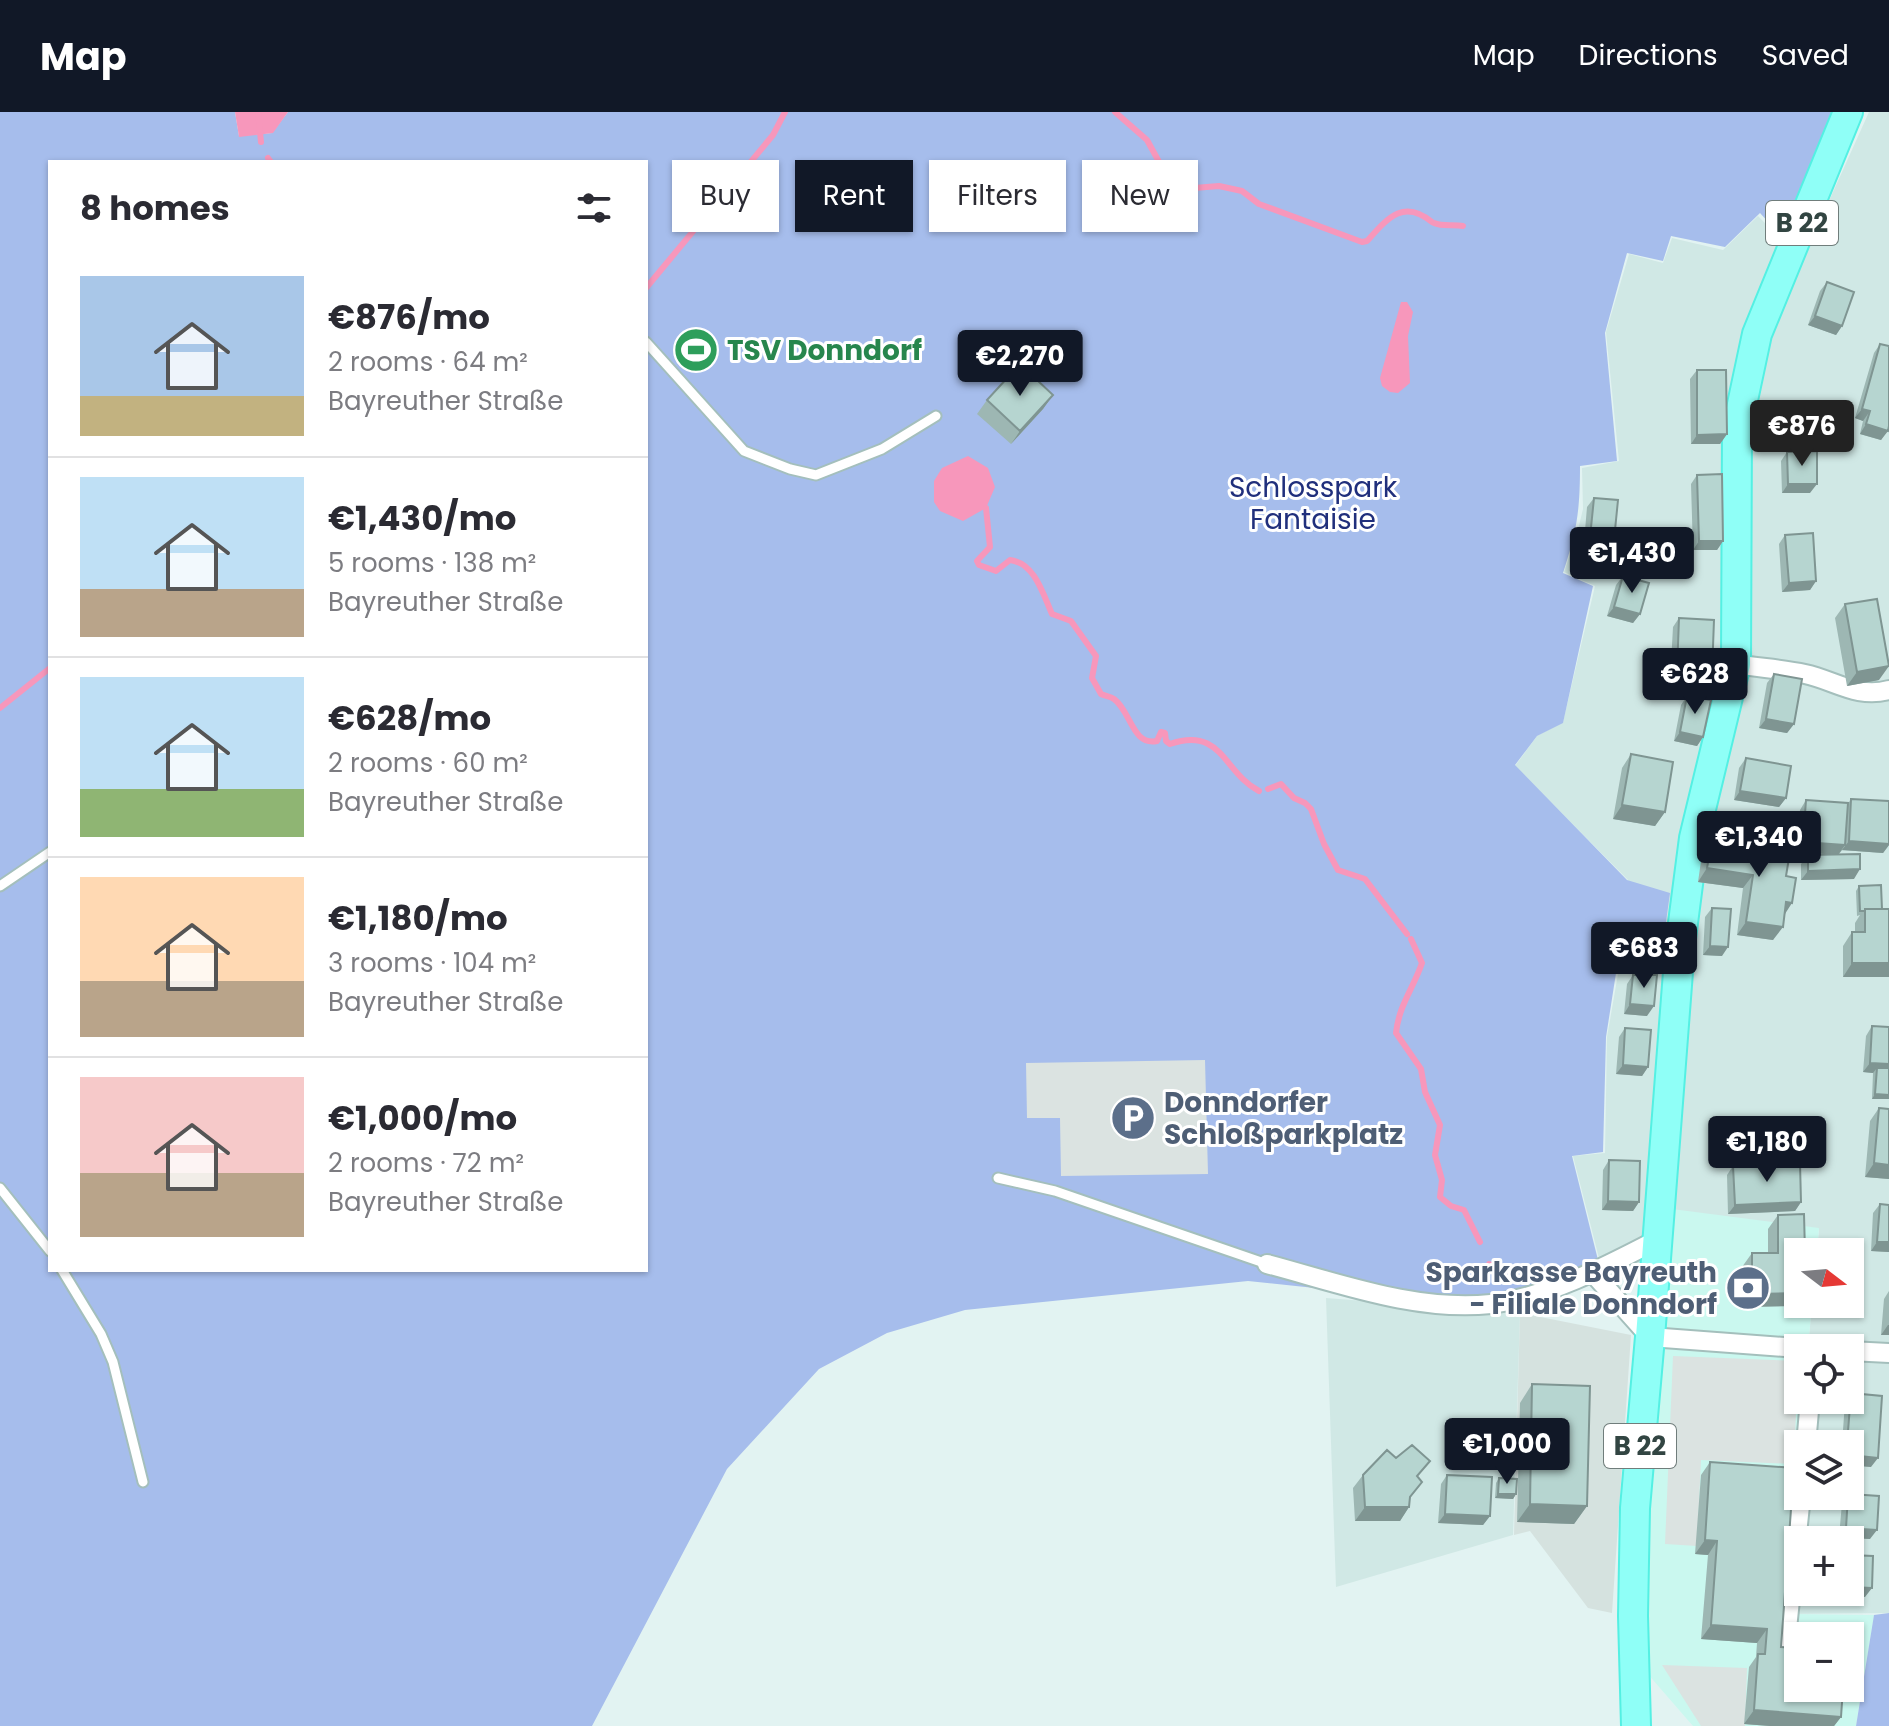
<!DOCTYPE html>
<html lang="en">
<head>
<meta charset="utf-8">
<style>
	:root { --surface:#fff; --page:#f2f2f3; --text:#2b2b33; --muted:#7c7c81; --line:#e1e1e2; --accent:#111827 }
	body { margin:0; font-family:Poppins,sans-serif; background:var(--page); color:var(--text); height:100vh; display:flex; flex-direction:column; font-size:30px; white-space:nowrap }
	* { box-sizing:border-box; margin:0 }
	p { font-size:26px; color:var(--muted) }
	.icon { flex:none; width:44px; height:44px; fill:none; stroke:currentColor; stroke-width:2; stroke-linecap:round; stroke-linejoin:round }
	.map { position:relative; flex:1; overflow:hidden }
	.side { position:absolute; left:48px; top:48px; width:600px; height:1112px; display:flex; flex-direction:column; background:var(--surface); border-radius:0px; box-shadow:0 2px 6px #0004 }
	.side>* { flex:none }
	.banner { position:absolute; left:672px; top:48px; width:760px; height:72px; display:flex; gap:16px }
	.needle { width:52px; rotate:106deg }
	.fabs { position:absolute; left:1784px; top:1126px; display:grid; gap:16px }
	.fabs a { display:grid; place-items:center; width:80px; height:80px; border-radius:0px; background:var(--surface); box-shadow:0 2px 6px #0004; font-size:40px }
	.price { position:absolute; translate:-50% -68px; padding:0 18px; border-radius:8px; background:var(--accent); color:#fff; font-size:26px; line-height:52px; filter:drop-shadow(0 2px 4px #0008) }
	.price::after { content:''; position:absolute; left:50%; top:48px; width:24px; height:18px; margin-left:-12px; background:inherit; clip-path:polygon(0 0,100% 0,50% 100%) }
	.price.active { background:#222; color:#fff }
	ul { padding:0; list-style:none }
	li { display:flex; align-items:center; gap:24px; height:200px; padding:0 32px }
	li+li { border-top:2px solid var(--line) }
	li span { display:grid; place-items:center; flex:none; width:224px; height:160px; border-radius:0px; color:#555 }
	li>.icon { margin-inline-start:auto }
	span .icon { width:96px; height:96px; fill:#fffc; stroke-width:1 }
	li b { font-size:34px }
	h2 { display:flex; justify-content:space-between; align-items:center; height:96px; padding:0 32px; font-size:34px }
	.pill { padding:0 28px; border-radius:0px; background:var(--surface); box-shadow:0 2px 6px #0004; font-size:28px; line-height:72px }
	.pill.active { background:var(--accent); color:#fff }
	header { display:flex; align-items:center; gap:48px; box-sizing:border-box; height:112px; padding:0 40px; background:var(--accent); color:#fff }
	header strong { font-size:38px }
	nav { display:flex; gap:44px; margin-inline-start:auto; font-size:28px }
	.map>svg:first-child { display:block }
	.residential { fill:#d0e8e5; fill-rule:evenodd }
	.commercial { fill:#caf8ef; fill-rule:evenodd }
	.industrial { fill:#d5e2df }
	.green { fill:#a6bdec; fill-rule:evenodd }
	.parking { fill:#dbe3e1 }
	.water { fill:#f797bb }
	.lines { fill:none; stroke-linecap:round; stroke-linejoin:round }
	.stream { stroke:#f797bb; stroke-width:6 }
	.service-casing { stroke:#a4bfbc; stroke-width:13 }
	.minor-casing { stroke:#a4bfbc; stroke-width:22 }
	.primary-casing { stroke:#54f0e3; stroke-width:32 }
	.service { stroke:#fff; stroke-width:9 }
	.minor { stroke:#fff; stroke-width:18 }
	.primary { stroke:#8ffff7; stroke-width:28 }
	.wall { fill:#9db7b3 }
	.shaded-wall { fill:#7f9592 }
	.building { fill:#b6d5d0; stroke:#7f9592; stroke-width:2 }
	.labels { text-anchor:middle; stroke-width:6; stroke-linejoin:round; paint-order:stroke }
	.shield { fill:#fff; stroke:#707d7b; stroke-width:2 }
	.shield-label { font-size:26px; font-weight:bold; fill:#324542 }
	.leisure-label { font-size:28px; font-weight:bold; fill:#27864d; stroke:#fff; text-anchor:start }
	.park-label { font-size:28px; fill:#202f7c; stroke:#fff }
	.service-label { font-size:28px; font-weight:bold; fill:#4e5e75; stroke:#fff; text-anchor:start }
</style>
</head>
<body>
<header>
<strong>Map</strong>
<nav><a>Map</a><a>Directions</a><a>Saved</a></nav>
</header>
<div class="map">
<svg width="1889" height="1614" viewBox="0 0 1889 1614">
	<rect width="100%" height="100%" fill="#e2f3f2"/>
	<!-- residential -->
	<path class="residential" d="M1869,0H1889V1501L1787,1502L1798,1361V1384H1850V1332H1800L1803,1288H1850V1236H1808L1812,1192H1850V1140H1817L1819,1117L1667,1179L1602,1158L1573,1044L1605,1041L1607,925L1618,862L1661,846L1628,768L1515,654L1537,624L1563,610L1595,474L1564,460L1577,422L1583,397L1582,356L1619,349L1606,220L1629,142L1663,151L1672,126L1723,138L1758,104L1802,149ZM1798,1428H1850V1480H1798Z
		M1326,1186L1520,1201L1513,1423L1336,1475Z"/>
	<!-- commercial -->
	<path class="commercial" d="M1672,1097L1819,1116L1817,1140H1798V1192H1812L1808,1236H1798V1288H1803L1798,1332L1787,1502L1874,1503L1856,1614H1693L1640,1553V1395ZM1798,1524H1850V1576H1798Z"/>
	<!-- industrial -->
	<path class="industrial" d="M1520,1201L1631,1223L1612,1501L1588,1496L1530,1419L1514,1423Z"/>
	<!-- green -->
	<path class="green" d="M0,0H235L239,24L272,21L288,0H1836L1782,125L1760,101L1725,135L1671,124L1663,149L1627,141L1605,221L1617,349L1580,354C1580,399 1577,418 1563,461L1593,474L1563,611L1537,624L1515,653L1627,768L1670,781L1661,846L1616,861L1606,925L1603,1040L1572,1044L1600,1156L1465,1192L1248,1169L965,1198L887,1221L819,1257L727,1357L592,1614H0ZM50,50H646V1158H50Z
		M1889,1501V1614H1856L1874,1503Z"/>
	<!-- parking -->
	<path class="parking" d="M1205,948L1208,1062L1061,1064L1060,1006H1027L1026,951Z
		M1673,1244L1798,1249L1794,1352L1701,1348L1697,1434L1665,1432Z
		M1662,1553L1747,1556L1745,1614H1701Z"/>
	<!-- water -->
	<path class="water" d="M235,0H288L273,21L239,25Z
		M1401,190H1407L1413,200L1408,224L1410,271L1398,281L1390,280L1382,274L1380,266Z
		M968,344L988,356L995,375L986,396L963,409L940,399L934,390V369L942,356Z"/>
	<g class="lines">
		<!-- stream -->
		<path class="stream" d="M258,0L261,30
			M1115,0L1147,28L1174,77
			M268,46L271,50
			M1182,77L1219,74L1242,79L1259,92L1362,130L1367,129C1387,107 1403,86 1432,110
			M1434,111C1443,115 1453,112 1463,114
			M646,176L773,23L785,0
			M986,396L990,435L977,449L979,453L996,459L1010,448C1035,451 1043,482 1052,502L1071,509L1096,544L1092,566L1101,582C1105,584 1110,584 1114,587C1131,599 1132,634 1157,629L1161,620L1165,621L1166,629L1170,632C1222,614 1223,660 1259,679
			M0,596L50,556
			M1268,677L1281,672L1294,686L1305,691L1311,697L1324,732L1338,758L1365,767L1407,822
			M1411,827L1422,851C1413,877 1399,893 1396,921L1421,957L1425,980L1440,1013L1435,1043L1442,1068L1440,1085L1451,1094L1464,1098L1480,1130
			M1489,1152L1512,1160L1515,1166"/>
		<!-- service casing -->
		<g class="service-casing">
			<path id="service" d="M646,230L744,339L790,357L816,363L882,337L936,304
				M0,774L50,740
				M998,1066L1055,1079L1267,1152
				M0,1076L50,1139
				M62,1158L101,1222L113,1250L143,1370"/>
		</g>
		<!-- minor casing -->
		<g class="minor-casing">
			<path id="minor" d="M1736,552C1759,556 1782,557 1805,562C1834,568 1857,587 1889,578
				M1267,1152C1339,1171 1416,1200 1491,1192C1548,1185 1607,1154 1657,1128
				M1592,1160L1650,1225L1798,1236
				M1850,1239L1889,1241
				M1806,1332L1810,1288
				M1786,1526L1801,1384"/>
		</g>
		<!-- primary casing -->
		<g class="primary-casing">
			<path id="primary" d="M1636,1614L1633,1504L1635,1396L1650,1225L1680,834L1694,726L1736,552L1737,316L1757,222L1848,0"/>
		</g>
		<!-- service -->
		<use href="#service" class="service"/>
		<!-- minor -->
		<use href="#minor" class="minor"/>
		<!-- primary -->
		<use href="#primary" class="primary"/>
	</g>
	<!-- wall -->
	<path class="wall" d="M1827,170L1842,214L1836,223L1808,213L1820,179Z
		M1880,232L1888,317L1881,328L1860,322L1863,309L1855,306L1874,241Z
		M1697,258L1727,322L1720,332H1691L1690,267Z
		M1053,283L1043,297L1011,332L977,302L987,288Z
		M1787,340L1810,381H1782L1781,349Z
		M1697,363L1723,429L1717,438H1693L1691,372Z
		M1594,386L1606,457L1582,454L1587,395Z
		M1785,423L1816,469L1810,478L1782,480L1779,432Z
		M1623,464L1640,502L1633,511L1607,504L1616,473Z
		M1845,492L1879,568L1847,574L1835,506Z
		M1679,506L1705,570L1670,569L1673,515Z
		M1774,562L1794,612L1787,621L1759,616L1767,571Z
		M1687,584L1703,625L1697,634L1674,629L1681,593Z
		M1631,642L1665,700L1655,714L1613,707L1622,656Z
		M1746,646L1786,686L1779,695L1734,688L1739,656Z
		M1851,687L1889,689V733L1883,741L1842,738L1843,737L1839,742L1854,767L1801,768V752L1808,743L1834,742L1797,740L1800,698L1806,688L1848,692Z
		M1768,721L1786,764L1785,802L1773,828L1737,823L1743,776L1698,770L1702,742L1712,729L1765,736V726Z
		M1859,774L1882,797H1889V865H1843V834L1852,820H1855V811L1860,803L1857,804L1856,779Z
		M1712,796L1722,844L1703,843L1705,805Z
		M1633,863L1647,904L1624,902L1627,872Z
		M1872,914L1889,915V987H1872L1873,961L1863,960L1866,924Z
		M1625,916L1648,955L1642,964L1616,962L1619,925Z
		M1879,996L1889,997V1067L1865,1065L1870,1009Z
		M1609,1048L1639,1090L1633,1099L1602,1098L1603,1058Z
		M1733,1054L1801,1090L1795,1099L1728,1102L1727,1063Z
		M1880,1092L1889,1093V1140L1871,1139L1873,1101Z
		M1778,1103L1798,1140V1191L1796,1194L1742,1195V1155L1752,1141H1768V1117Z
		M1889,1179V1223H1881L1884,1187Z
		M1532,1272L1587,1394L1574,1412L1517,1410L1520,1291Z
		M1851,1281L1871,1355L1850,1353V1332H1842L1845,1290L1846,1288H1850Z
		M1710,1350L1781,1535L1841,1605L1834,1614H1770L1744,1612L1749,1555L1756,1545L1757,1531L1701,1527L1708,1443L1695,1442L1701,1363Z
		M1363,1363L1418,1365L1410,1387L1409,1395L1400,1409H1355L1353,1376Z
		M1447,1363L1490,1404L1483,1413L1438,1411L1441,1372Z
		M1499,1366L1516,1382L1513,1387L1495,1386L1496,1371Z
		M1846,1384H1850L1870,1427L1839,1425L1842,1391Z"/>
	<!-- shaded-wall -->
	<path class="shaded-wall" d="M1815,204L1842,214L1836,223L1808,213Z
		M1053,283L1043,297L1011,332L1020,319Z
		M1862,297L1870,299L1863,309L1855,306Z
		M1866,312L1888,319L1881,328L1860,322Z
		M1727,322L1720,332H1691L1697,323Z
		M1788,372H1817L1810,381H1782Z
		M1699,429H1723L1717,438H1693Z
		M1588,445L1612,448L1606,457L1582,454Z
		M1816,469L1810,478L1782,480L1789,471Z
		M1614,495L1640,502L1633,511L1607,504Z
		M1889,554L1879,568L1847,574L1857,560Z
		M1677,559L1712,561L1705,570L1670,569Z
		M1766,607L1794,612L1787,621L1759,616Z
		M1680,620L1703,625L1697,634L1674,629Z
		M1740,679L1786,686L1779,695L1734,688Z
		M1622,693L1665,700L1655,714L1613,707Z
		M1849,729L1889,732V733L1883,741L1842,738Z
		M1803,730L1845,733L1838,743L1797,740Z
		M1707,756L1753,763L1743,776L1698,770Z
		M1860,757L1854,767L1801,768L1808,759Z
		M1786,790L1792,791L1783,805Z
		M1746,810L1783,815L1773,828L1737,823Z
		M1710,834L1728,835L1722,844L1703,843Z
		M1852,851H1889V865H1843Z
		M1630,892L1654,894L1647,904L1624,902Z
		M1870,951L1889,952V962L1877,956L1873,961L1863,960Z
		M1623,953L1648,955L1642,964L1616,962Z
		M1875,982L1889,983V987H1872Z
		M1874,1051L1889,1053V1067L1865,1065Z
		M1608,1089L1639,1090L1633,1099L1602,1098Z
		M1801,1090L1795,1099L1728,1102L1735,1093Z
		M1877,1130H1889V1140L1871,1139Z
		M1798,1181V1191L1796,1194L1742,1195L1752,1182Z
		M1888,1213H1889V1223H1881Z
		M1850,1343L1878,1346L1871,1355L1850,1353Z
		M1422,1370L1403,1395H1409L1400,1409H1355L1365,1395L1410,1385Z
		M1498,1382H1516L1513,1387L1495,1386Z
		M1530,1392L1587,1394L1574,1412L1517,1410Z
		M1445,1402L1490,1404L1483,1413L1438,1411Z
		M1846,1416L1877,1418L1870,1427L1839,1425Z
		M1705,1428L1717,1429L1708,1443L1695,1442Z
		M1850,1475L1872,1476L1865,1485L1833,1484L1836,1480H1850Z
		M1711,1513L1767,1517L1757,1531L1701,1527Z
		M1850,1556L1862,1557L1852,1571H1850Z
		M1754,1598L1841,1605L1834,1614H1770L1744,1612Z"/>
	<!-- building -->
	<path class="building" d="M1827,170L1854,180L1842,214L1815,204Z
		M1880,232L1889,234V314L1888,319L1866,312L1870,299L1862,297Z
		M1020,252L1053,283L1020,319L987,288Z
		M1697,258H1726L1727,322L1697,323Z
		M1817,339V372H1788L1787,340Z
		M1722,362L1723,429H1699L1697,363Z
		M1594,386L1618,388L1612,448L1588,445Z
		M1813,421L1816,469L1789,471L1785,423Z
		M1623,464L1649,471L1640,502L1614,495Z
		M1877,487L1889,554L1857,560L1845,492Z
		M1679,506L1714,508L1712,561L1677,559Z
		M1774,562L1802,567L1794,612L1766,607Z
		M1687,584L1711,588L1703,625L1680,620Z
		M1631,642L1673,650L1665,700L1622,693Z
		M1746,646L1791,654L1786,686L1740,679Z
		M1851,687L1889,689V732L1849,729Z
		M1806,688L1848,691L1845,733L1803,730Z
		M1768,721H1788L1787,740L1768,737Z
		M1712,729L1790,740L1786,764L1796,766L1792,791L1786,790L1783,815L1746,810L1753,763L1707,756Z
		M1860,742V757L1808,759V743Z
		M1881,773L1882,797H1865V799H1860L1859,774Z
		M1712,796L1731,797L1728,835L1710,834Z
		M1865,797H1889V851H1852V820H1865Z
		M1633,863H1657L1654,894L1630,892Z
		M1872,914L1889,915V952L1870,951Z
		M1625,916L1651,918L1648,955L1623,953Z
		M1877,956H1889V983L1875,982Z
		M1879,996L1889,997V1053L1874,1051Z
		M1609,1048L1640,1049L1639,1090L1608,1089Z
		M1800,1051L1801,1090L1735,1093L1733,1054Z
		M1880,1092L1889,1093V1130H1877Z
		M1804,1102L1805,1140H1798V1181L1752,1182V1141H1778V1103Z
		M1532,1272L1590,1274L1587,1394L1530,1392Z
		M1851,1281L1882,1284L1878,1346L1850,1343V1332H1847Z
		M1412,1333L1430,1349L1417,1364L1422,1370L1410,1385L1409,1395H1365L1363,1363L1387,1338L1396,1346Z
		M1710,1350L1794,1356L1781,1535L1798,1536V1576H1843L1841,1605L1754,1598L1758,1542H1765L1767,1517L1711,1513L1717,1429L1705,1428Z
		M1447,1363L1492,1365L1490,1404L1445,1402Z
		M1499,1366L1517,1367L1516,1382H1498Z
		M1850,1382L1879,1384L1877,1418L1846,1416L1848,1384H1850Z
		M1850,1443L1873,1444L1872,1476L1850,1475Z
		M1850,1540L1863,1541L1862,1557L1850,1556Z"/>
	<!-- icons -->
	<defs>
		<g id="stadium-disc" transform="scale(2.3)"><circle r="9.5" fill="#2e9e5b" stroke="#fff"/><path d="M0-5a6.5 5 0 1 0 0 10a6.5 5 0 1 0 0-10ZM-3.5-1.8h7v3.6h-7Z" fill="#fff"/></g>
		<g id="parking-disc" transform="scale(2.3)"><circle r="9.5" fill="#5c6f8a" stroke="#fff"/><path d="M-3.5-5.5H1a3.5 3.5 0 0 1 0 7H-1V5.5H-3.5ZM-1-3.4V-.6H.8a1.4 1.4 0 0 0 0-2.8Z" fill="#fff"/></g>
		<g id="bank-disc" transform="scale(2.3)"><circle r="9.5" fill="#5c6f8a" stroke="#fff"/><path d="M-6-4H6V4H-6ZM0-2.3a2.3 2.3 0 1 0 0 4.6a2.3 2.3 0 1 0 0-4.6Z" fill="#fff"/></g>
	</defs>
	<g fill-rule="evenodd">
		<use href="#stadium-disc" x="696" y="238"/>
		<use href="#parking-disc" x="1133" y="1006"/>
		<use href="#bank-disc" x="1748" y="1176"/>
	</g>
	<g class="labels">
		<!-- shield labels -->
		<g class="shield">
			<rect x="1766" y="89" width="72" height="44" rx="6"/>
			<rect x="1604" y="1312" width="72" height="44" rx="6"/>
		</g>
		<g class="shield-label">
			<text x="1802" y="120">B 22</text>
			<text x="1640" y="1343">B 22</text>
		</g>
		<!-- leisure labels -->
		<g class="leisure-label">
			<text x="727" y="248">TSV Donndorf</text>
		</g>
		<!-- park labels -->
		<g class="park-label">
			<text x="1313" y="385">Schlosspark<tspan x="1313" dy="32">Fantaisie</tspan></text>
		</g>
		<!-- service labels -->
		<g class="service-label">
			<text x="1164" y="1000">Donndorfer<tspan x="1164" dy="32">Schloßparkplatz</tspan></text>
			<text x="1717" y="1170" text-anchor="end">Sparkasse Bayreuth<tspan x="1717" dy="32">- Filiale Donndorf</tspan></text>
		</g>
	</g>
</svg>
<div class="fabs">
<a><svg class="needle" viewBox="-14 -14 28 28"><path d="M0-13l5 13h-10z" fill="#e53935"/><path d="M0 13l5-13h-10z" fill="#7c7c81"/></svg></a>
<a><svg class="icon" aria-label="locate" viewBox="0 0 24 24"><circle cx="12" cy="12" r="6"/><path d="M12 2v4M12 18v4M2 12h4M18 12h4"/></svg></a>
<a><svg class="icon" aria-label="layers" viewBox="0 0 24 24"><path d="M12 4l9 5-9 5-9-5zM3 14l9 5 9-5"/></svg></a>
<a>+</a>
<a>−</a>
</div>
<b class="price" style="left:1020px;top:286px">€2,270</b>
<b class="price active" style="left:1802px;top:356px">€876</b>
<b class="price" style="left:1632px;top:483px">€1,430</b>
<b class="price" style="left:1695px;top:604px">€628</b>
<b class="price" style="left:1759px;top:767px">€1,340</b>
<b class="price" style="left:1644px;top:878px">€683</b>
<b class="price" style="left:1767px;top:1072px">€1,180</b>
<b class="price" style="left:1507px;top:1374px">€1,000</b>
<div class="banner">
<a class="pill">Buy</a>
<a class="pill active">Rent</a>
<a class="pill">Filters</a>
<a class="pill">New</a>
</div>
<section class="side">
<h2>8 homes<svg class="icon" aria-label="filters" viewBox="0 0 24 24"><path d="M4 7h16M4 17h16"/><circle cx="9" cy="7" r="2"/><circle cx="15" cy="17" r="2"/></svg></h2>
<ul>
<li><span style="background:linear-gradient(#a9c7e8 75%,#c2b280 0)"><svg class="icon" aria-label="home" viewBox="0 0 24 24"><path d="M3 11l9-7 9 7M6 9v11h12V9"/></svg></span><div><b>€876/mo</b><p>2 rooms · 64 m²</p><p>Bayreuther Straße</p></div></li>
<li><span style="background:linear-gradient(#bfe0f5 70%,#b9a48a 0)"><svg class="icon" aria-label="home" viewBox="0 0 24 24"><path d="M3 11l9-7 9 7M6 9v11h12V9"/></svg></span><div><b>€1,430/mo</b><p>5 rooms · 138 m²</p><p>Bayreuther Straße</p></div></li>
<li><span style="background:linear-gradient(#bfe0f5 70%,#8fb573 0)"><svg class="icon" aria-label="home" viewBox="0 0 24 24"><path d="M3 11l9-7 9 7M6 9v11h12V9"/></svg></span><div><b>€628/mo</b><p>2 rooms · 60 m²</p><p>Bayreuther Straße</p></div></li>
<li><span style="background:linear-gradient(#ffd9b3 65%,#b9a48a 0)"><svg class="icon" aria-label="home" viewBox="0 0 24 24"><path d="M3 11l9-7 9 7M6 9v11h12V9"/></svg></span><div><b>€1,180/mo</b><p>3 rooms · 104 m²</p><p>Bayreuther Straße</p></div></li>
<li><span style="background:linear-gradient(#f6c9c9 60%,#b9a48a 0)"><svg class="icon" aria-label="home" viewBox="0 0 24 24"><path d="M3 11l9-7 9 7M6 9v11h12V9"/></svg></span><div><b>€1,000/mo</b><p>2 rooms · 72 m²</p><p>Bayreuther Straße</p></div></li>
</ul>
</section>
</div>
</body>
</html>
